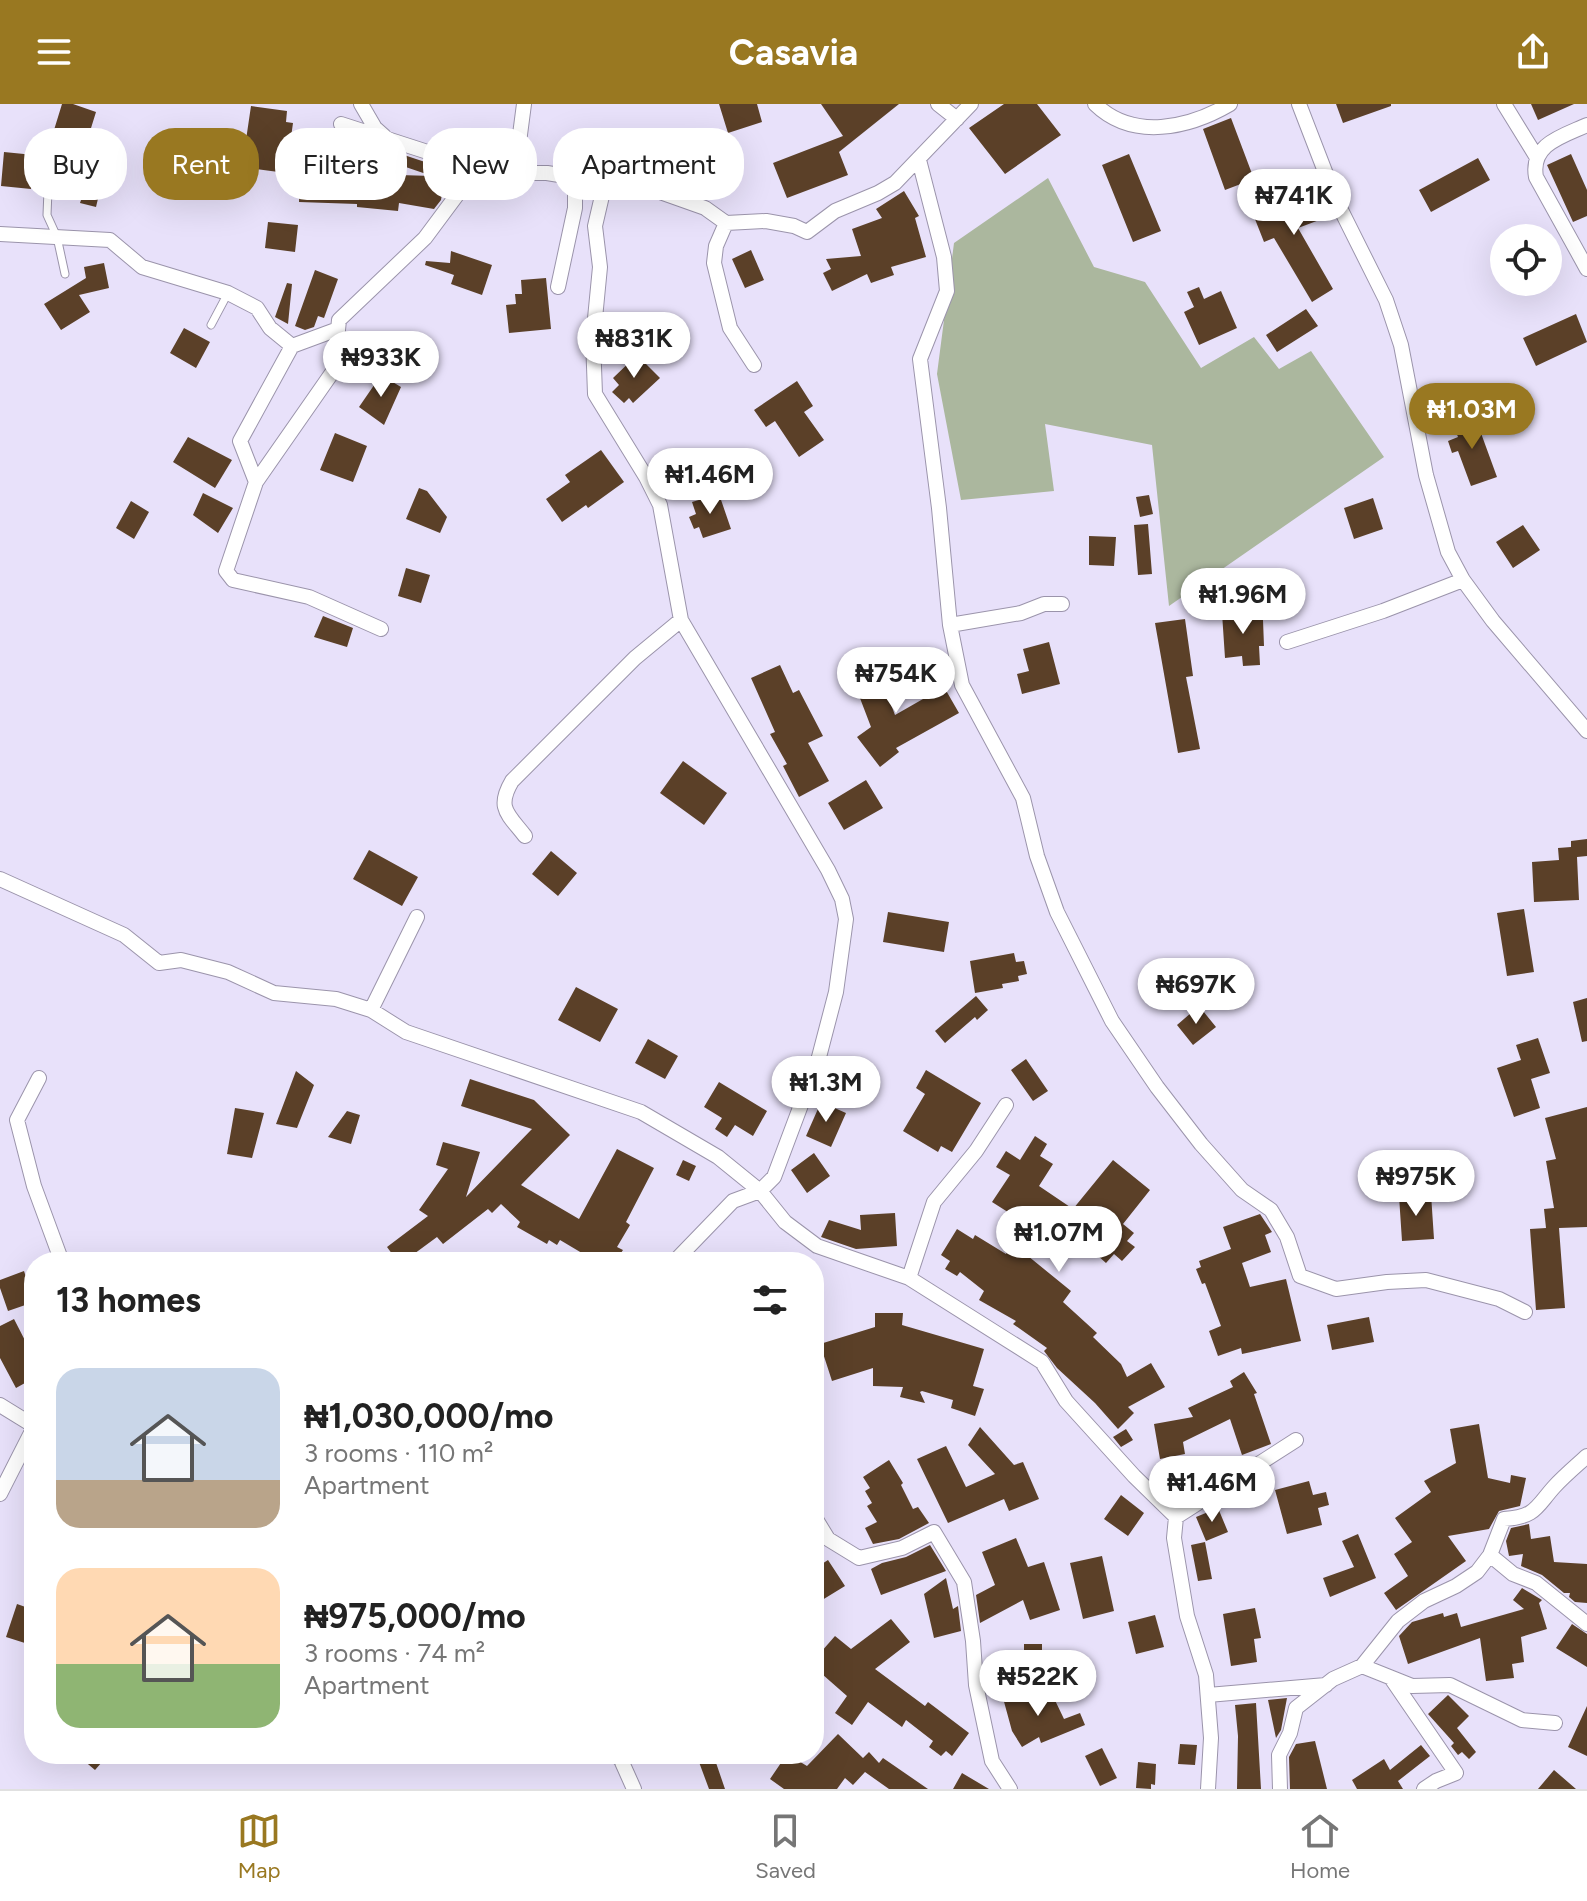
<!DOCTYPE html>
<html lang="en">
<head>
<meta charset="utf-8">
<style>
	:root { --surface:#fff; --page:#f2f2f2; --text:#222; --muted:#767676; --line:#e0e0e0; --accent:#997821 }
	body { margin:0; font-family:Figtree,sans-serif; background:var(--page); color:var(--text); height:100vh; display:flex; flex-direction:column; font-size:30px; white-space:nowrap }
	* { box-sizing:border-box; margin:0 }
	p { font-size:26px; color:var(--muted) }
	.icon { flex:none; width:44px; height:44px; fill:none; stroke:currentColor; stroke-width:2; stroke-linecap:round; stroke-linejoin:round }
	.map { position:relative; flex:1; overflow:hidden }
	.panel { position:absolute; left:24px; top:1148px; width:800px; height:512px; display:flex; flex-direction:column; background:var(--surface); border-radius:32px; box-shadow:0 8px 32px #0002 }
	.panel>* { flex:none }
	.banner { position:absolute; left:24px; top:24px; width:800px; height:72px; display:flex; gap:16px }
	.tools { position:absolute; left:1490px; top:120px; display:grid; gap:16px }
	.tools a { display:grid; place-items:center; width:72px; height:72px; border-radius:50%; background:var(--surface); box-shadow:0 8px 32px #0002; font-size:40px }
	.price { position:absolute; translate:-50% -68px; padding:0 18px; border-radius:28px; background:#fff; color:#222; font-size:26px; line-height:52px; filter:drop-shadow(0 2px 4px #0008) }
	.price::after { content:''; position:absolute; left:50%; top:48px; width:24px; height:18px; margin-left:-12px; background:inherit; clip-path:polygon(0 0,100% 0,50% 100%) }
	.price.selected { background:var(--accent); color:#fff }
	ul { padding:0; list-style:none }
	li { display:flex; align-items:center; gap:24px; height:200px; padding:0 32px }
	li span { display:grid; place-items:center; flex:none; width:224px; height:160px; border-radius:24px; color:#555 }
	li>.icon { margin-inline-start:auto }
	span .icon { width:96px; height:96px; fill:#fffc; stroke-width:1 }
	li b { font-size:34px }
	h2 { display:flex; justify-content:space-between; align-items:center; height:96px; padding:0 32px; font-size:34px }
	.chip { padding:0 28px; border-radius:32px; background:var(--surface); box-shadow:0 8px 32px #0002; font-size:28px; line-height:72px }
	.chip.selected { background:var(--accent); color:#fff }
	header { display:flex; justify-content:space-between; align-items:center; height:104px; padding:0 32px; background:var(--accent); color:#fff; font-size:36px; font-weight:700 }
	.tabs { display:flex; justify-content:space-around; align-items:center; height:112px; border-top:2px solid var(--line); background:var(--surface); font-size:22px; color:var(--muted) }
	.tabs a { display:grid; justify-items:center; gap:4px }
	.tabs .selected { color:var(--accent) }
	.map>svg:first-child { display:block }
	.green { fill:#abb79e }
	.building { fill:#5b4028 }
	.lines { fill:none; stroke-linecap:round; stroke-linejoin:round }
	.lane-casing { stroke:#9b94ab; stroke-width:9 }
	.street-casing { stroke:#9b94ab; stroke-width:16 }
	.lane { stroke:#fff; stroke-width:7 }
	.street { stroke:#fff; stroke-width:14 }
</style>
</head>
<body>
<header><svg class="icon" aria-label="menu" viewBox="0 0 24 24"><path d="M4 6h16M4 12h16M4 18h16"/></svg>Casavia<svg class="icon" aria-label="share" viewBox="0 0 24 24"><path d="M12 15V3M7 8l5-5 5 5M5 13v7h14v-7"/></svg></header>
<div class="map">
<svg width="1587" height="1685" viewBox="0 0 1587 1685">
	<rect width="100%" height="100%" fill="#e8e1fa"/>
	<!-- green -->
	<path class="green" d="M1048,74L1094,163L1145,178L1201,264L1254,233L1279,265L1311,247L1384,353L1169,502L1152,341L1045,320L1054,387L961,396L937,270L954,139Z"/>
	<!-- building -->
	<path class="building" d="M62,0H73L96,8L87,37L54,26Z
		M719,0H757L762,18L728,29Z
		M821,0H899L839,48L848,71L787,94L773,59L843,32Z
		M1004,0H1037L1061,31L1005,70L969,24Z
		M1336,0H1391V2L1343,19Z
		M1531,0H1574L1538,16Z
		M251,2L287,7L286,18L293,19L286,69L242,63Z
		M1231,14L1254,75L1225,86L1203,25Z
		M362,37L446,65L441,96L434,105L399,99L398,107L357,103V100L299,98L300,67L343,69V72L365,74L367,70L432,72L359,47Z
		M83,47L108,53L96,103L80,99L82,93L74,88Z
		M4,48L34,51L31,85L1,82Z
		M1129,50L1161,127L1133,138L1102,61Z
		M1571,50L1587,86V112L1573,118L1547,61Z
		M1478,54L1490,76L1431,108L1419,86Z
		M1309,83L1322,115L1298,124L1333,185L1312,198L1274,134L1264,138L1251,105Z
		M904,87L919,112L915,114L926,153L891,163L894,171L871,179L867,170L832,187L823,169L831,165L826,155L861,152L852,125L882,114L876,105Z
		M268,118L298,121L295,148L265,144Z
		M751,146L764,176L745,184L732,155Z
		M451,147L492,161L482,191L451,180L454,171L425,161L426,157L450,159Z
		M104,159L109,184L79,191L90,208L61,226L44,200L86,174L84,163Z
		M315,166L338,175L324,214L318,212L314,223L305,226L295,222Z
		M546,174L551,225L509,229L506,201L516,200L515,190H522L521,176Z
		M287,179L292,180L288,220L275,213Z
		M1199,183L1204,195L1221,187L1237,224L1199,241L1184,208L1194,203L1187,188Z
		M1306,205L1318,222L1277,248L1266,231Z
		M1576,210L1587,238L1536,262L1523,234Z
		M184,224L210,238L196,264L170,249Z
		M637,251L660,274L633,299L629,294L624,299L612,288L619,281L613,274Z
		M381,271L401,283L384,321L359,303Z
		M797,277L813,302L804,308L824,336L799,353L775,317L766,323L754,306Z
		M1474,310L1497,373L1471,382L1458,347L1452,349L1448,337L1458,333L1452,318Z
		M335,329L367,342L353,378L320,366Z
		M188,333L232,356L215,384L173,358Z
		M601,346L624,378L588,404L586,401L562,418L546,395L570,378L565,371Z
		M419,384L427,387L447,413L440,429L406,415Z
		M203,389L233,404L218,429L193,411Z
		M719,390L731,425L703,434L699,423L694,425L689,413L696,410L692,398Z
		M1149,391L1153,410L1140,413L1136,393Z
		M1373,394L1383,425L1354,435L1344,404Z
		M131,397L149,408L134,435L116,424Z
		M1148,420L1152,470L1138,471L1134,421Z
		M1523,421L1540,446L1513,464L1496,438Z
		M1089,432L1116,433L1114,462L1089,461Z
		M406,464L430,471L421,499L398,492Z
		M1259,507V516H1263L1264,542H1259L1260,561L1243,562L1242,552L1225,554L1222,509Z
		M323,512L353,524L347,543L314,533Z
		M1185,515L1193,572L1186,573L1200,645L1178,649L1155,519Z
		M1049,538L1060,580L1022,590L1017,570L1029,567L1023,545Z
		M875,559L895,611L944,583L959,609L896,644L899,648L880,663L857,633L871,623L850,568Z
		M780,561L793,589L799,586L823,632L808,639L829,677L799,693L783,662L787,660L770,630L775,628L751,574Z
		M683,657L727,689L704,721L660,689Z
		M866,676L883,704L844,726L828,699Z
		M1587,735V752L1577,753L1579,796L1534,798L1532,758L1559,756L1558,744L1571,743V737Z
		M369,746L418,773L402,802L353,775Z
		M551,747L577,769L558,792L532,770Z
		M1524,805L1534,868L1507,872L1497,809Z
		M888,808L949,818L944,848L883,838Z
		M1014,849L1016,858L1024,857L1027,870L1018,872L1019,877L1002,880L1003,884L975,889L970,857Z
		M576,883L618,905L600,938L558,916Z
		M976,892L988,906L977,916L975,913L945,939L935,927Z
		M1587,894V937L1582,938L1573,898Z
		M1199,902L1216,923L1193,941L1177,921Z
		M1538,934L1550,969L1531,975L1540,1004L1514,1013L1497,964L1521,956L1516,941Z
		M648,935L678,952L665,975L635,959Z
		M1026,955L1048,987L1033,997L1011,966Z
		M926,966L981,999L952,1048L941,1042L938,1048L903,1027L925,990L916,984Z
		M296,967L314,981L297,1024L276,1020Z
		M470,975L534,996L570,1031L521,1081L579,1115L617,1045L654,1064L626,1118L630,1121L617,1143L623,1146L615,1158H597L560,1136L557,1141L549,1136L547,1140L517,1123L520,1118L501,1100L492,1109L488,1105L443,1140L437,1133L403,1158H398L387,1143L428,1112L419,1106L448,1065L436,1061L443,1038L480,1048L466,1093L532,1025L461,1002Z
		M719,978L767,1007L753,1032L735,1021L727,1033L715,1025L722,1014L704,1003Z
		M821,998L846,1009L831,1043L806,1032Z
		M1587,1003V1123L1559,1124L1565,1204L1536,1206L1530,1125L1546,1124L1544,1105L1554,1104L1546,1057L1556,1055L1545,1014Z
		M235,1004L264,1009L252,1054L227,1050Z
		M347,1007L360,1011L351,1040L328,1033Z
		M1035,1032L1047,1040L1040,1052L1053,1060L1039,1082L1073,1105L1113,1056L1150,1086L1123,1120L1134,1129L1127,1137L1135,1143L1122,1157L1114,1150L1106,1159L1053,1112L1028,1152L1071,1187L1063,1198L1097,1229L1093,1233L1121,1260L1127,1273L1151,1259L1165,1283L1128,1303L1134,1309L1118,1325L1095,1299L1057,1264L1044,1247L1047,1244L1013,1220L1016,1217L979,1196L984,1187L960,1168L957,1172L945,1165L950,1157L941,1151L957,1125L973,1135L975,1131L1006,1150L1025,1119L992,1098L1010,1071L996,1063L1006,1047L1020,1056Z
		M814,1049L830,1072L807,1089L791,1066Z
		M683,1056L696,1062L689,1077L676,1071Z
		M1431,1090L1434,1135L1402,1137L1399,1092Z
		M895,1109L897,1142L856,1145L821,1133L829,1116L861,1126L860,1111Z
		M1260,1110L1272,1128L1265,1131L1271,1148L1242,1159L1250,1183L1286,1175L1301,1237L1242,1250L1241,1244L1218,1252L1209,1227L1221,1222L1205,1179L1202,1180L1196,1165L1201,1163L1199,1157L1231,1145L1223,1123Z
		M24,1167L34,1198L8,1207L0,1184V1176Z
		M875,1209H903L902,1221L984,1245L973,1282L984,1285L975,1312L951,1304L953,1296L922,1287L920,1288L925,1299L900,1293L903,1283L873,1282V1264L832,1277L820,1240L875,1223Z
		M1369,1213L1374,1238L1332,1246L1327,1221Z
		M14,1215L34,1254V1274L16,1284L0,1254V1222Z
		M1244,1268L1257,1289L1254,1290L1271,1340L1242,1351L1230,1315L1183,1338L1185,1350L1160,1355L1154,1320L1193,1313L1188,1304L1233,1283L1230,1277Z
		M1479,1320L1488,1374L1510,1379L1511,1371L1526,1374L1520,1402L1499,1407L1489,1425L1448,1432L1466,1457L1396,1506L1384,1489L1408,1472L1394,1450L1412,1438L1395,1414L1431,1388L1424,1377L1456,1359L1450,1325Z
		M980,1323L1014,1361L1023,1358L1039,1395L1009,1407L1004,1395L948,1419L917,1355L946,1342L966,1383L995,1370L968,1341Z
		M1126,1325L1133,1336L1121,1343L1113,1333Z
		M889,1356L903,1379L901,1381L913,1405L918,1403L929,1419L899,1435L873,1440L865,1424L877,1418L867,1402L872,1399L865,1387L870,1384L863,1373Z
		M1211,1363L1216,1376L1201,1385L1195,1369Z
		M1309,1377L1313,1391L1326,1388L1329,1401L1318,1404L1322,1421L1287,1430L1275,1386Z
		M1121,1391L1144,1409L1128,1432L1104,1415Z
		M1218,1404L1228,1428L1206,1437L1196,1413Z
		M1529,1420L1531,1435L1550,1432L1554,1458L1587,1460V1499L1575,1498L1569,1493L1570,1489H1564L1542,1471L1521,1462L1523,1450L1509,1452L1506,1437L1511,1424Z
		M1358,1430L1376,1474L1330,1493L1323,1474L1354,1463L1342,1437Z
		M1016,1434L1028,1463L1044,1458L1060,1506L1030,1516L1023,1496L980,1519L976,1491L995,1481L982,1448Z
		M1205,1438L1212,1475L1198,1477L1191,1441Z
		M930,1441L946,1467L881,1491L871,1465L882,1459L906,1453Z
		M1102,1452L1114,1507L1083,1515L1070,1459Z
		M828,1456L845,1482L814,1501V1465Z
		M946,1474L953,1505L958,1502L961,1527L934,1534L924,1490Z
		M1522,1484L1542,1496L1539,1499L1547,1525L1521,1533L1524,1558L1512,1560L1514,1574L1486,1577L1480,1534L1408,1560L1399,1532L1412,1518L1443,1509L1444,1513L1457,1509L1461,1523L1524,1505L1513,1496Z
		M17,1500L34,1506V1520L28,1540L6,1533Z
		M1255,1504L1261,1534L1254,1535L1257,1558L1231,1562L1223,1510Z
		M1155,1511L1164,1543L1136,1550L1128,1518Z
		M891,1515L910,1538L875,1565L925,1602L928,1598L969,1629L952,1652L946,1647L941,1652L929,1643L933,1637L906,1616L902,1623L868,1598L852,1621L835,1609L847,1592L814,1563V1556L835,1532L851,1545Z
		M1572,1520L1587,1530V1563L1556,1544Z
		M1024,1540H1042V1566H1024Z
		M1036,1586L1039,1596L1052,1590L1064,1615L1080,1609L1085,1621L1041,1639L1039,1633L1022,1643L1012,1627L1003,1594Z
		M1448,1591L1469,1612L1457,1624L1476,1648L1469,1655L1462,1648L1458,1651L1451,1642L1454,1639L1428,1610Z
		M1287,1594L1281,1626L1276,1634L1268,1596Z
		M1256,1599L1261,1685H1237L1238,1632L1235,1601Z
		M1587,1602V1652L1568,1643Z
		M838,1630L863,1654L869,1648L879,1659L883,1654L928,1685H889L865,1668L853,1681L845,1674L837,1685H784L770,1675L787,1650L807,1662Z
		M1315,1637L1327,1685H1290L1289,1653L1296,1640Z
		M1180,1640L1197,1641L1195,1661L1178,1660Z
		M1421,1641L1430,1652L1398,1677L1403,1685H1357L1352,1676L1384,1655L1390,1666Z
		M1102,1644L1117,1674L1100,1682L1085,1652Z
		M76,1650H109L95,1666Z
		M696,1650H713L725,1685H709Z
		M1138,1658L1156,1660L1155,1681L1151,1680V1685L1136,1684Z
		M1554,1666L1576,1685H1538Z
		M962,1669L989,1685H953Z"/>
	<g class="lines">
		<!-- lane casing -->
		<g class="lane-casing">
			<path id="lane" d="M49,61L47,111L57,133L65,170
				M211,221L228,189"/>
		</g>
		<!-- street casing -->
		<g class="street-casing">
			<path id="street" d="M361,0L375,24L384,32
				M938,0L957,15
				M1095,0C1133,37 1189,24 1230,0
				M1299,0L1336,96L1386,196L1401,241L1426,371L1448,448L1463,476L1493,517L1587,627
				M1504,0L1536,52
				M341,20L477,64L515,69L524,0
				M1587,21C1563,32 1530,40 1536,73L1587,165
				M919,56L944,153L947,187L920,255L939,404L950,521L962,581L1023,694L1037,752L1057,808L1112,917L1157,983L1201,1040L1242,1086L1271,1106L1287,1133L1300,1172L1336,1185L1387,1178L1426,1176L1499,1195L1525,1208
				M515,69H547L657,87L705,104L726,119L766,117L794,122L807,128L835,107L878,89L895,79L971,0
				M605,79L595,122L600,163L593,235L595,290L646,373L660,401L681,516L828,766L842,795L846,815L836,888L819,953L774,1073L760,1087L733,1097L674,1158
				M726,119L716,142L714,159L730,224L754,261
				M0,130L110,136L142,163L228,189L257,204L270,224L292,242L338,225
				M558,183L575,104V74
				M292,242L240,337L256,378L226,467L233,476L309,493L381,525
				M256,378L334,266L339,216L425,134L477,64
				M950,521L1021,509L1044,500H1062
				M1287,538L1383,507L1463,476
				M525,732C508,710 496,704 512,677L635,554L681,516
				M0,775L124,831L159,859L181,856L228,868L274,889L336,895L371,906L406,928L641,1008L718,1053L760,1087L785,1118L817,1142L909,1174L1042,1258L1066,1297L1134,1372L1176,1413L1174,1434L1187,1512L1206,1571L1211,1634L1208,1685
				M371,906L417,813
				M39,974L17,1016L34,1082L62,1158
				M909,1174L934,1098L976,1047L1006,1001
				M0,1301L34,1322
				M0,1390L34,1323
				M814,1412L828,1435L859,1454L902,1444L934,1428L964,1478L973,1537L976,1581L992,1657L1010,1685
				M1176,1413L1296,1336
				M1490,1451L1513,1470L1536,1479L1587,1520
				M1362,1562L1412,1582L1450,1581L1522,1616L1555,1619
				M1391,1574L1456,1669L1436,1677L1424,1685
				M1208,1591L1326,1581
				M615,1650L621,1656L634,1685
				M1280,1685L1279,1651L1290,1629L1296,1604L1333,1575L1362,1562L1398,1517L1424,1497L1456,1482L1477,1468L1490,1451L1504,1415C1536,1413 1536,1403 1554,1383C1564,1372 1576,1362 1587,1352"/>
		</g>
		<!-- lane -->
		<use href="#lane" class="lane"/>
		<!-- street -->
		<use href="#street" class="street"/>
	</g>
</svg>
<div class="tools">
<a><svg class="icon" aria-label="locate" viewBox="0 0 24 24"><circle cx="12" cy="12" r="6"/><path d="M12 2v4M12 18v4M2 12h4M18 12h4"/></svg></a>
</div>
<b class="price" style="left:1294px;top:133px">₦741K</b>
<b class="price" style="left:634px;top:276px">₦831K</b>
<b class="price" style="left:381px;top:295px">₦933K</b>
<b class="price selected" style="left:1472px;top:347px">₦1.03M</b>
<b class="price" style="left:710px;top:412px">₦1.46M</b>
<b class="price" style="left:1243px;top:532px">₦1.96M</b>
<b class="price" style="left:896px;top:611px">₦754K</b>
<b class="price" style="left:1196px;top:922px">₦697K</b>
<b class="price" style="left:826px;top:1020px">₦1.3M</b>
<b class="price" style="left:1416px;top:1114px">₦975K</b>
<b class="price" style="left:1059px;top:1170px">₦1.07M</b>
<b class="price" style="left:1212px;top:1420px">₦1.46M</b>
<b class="price" style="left:1038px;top:1614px">₦522K</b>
<div class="banner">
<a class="chip">Buy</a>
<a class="chip selected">Rent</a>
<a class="chip">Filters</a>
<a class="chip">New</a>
<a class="chip">Apartment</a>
</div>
<section class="panel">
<h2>13 homes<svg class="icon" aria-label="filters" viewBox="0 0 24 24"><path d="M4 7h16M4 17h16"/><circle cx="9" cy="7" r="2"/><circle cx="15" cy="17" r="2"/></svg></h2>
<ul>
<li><span style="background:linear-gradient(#c9d6e8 70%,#b9a48a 0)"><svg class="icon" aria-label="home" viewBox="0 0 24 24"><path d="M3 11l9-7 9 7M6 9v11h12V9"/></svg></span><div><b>₦1,030,000/mo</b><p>3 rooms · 110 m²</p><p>Apartment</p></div></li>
<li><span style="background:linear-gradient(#ffd9b3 60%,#8fb573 0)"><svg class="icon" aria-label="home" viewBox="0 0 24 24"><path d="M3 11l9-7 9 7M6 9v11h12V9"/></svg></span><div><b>₦975,000/mo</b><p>3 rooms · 74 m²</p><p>Apartment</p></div></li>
</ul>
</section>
</div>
<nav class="tabs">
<a class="selected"><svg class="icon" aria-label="map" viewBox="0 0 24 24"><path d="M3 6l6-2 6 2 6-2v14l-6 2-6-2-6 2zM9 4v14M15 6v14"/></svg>Map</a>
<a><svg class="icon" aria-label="saved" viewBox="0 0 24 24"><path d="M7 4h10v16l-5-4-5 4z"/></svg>Saved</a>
<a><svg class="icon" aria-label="home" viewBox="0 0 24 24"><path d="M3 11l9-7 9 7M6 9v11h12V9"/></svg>Home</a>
</nav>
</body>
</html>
